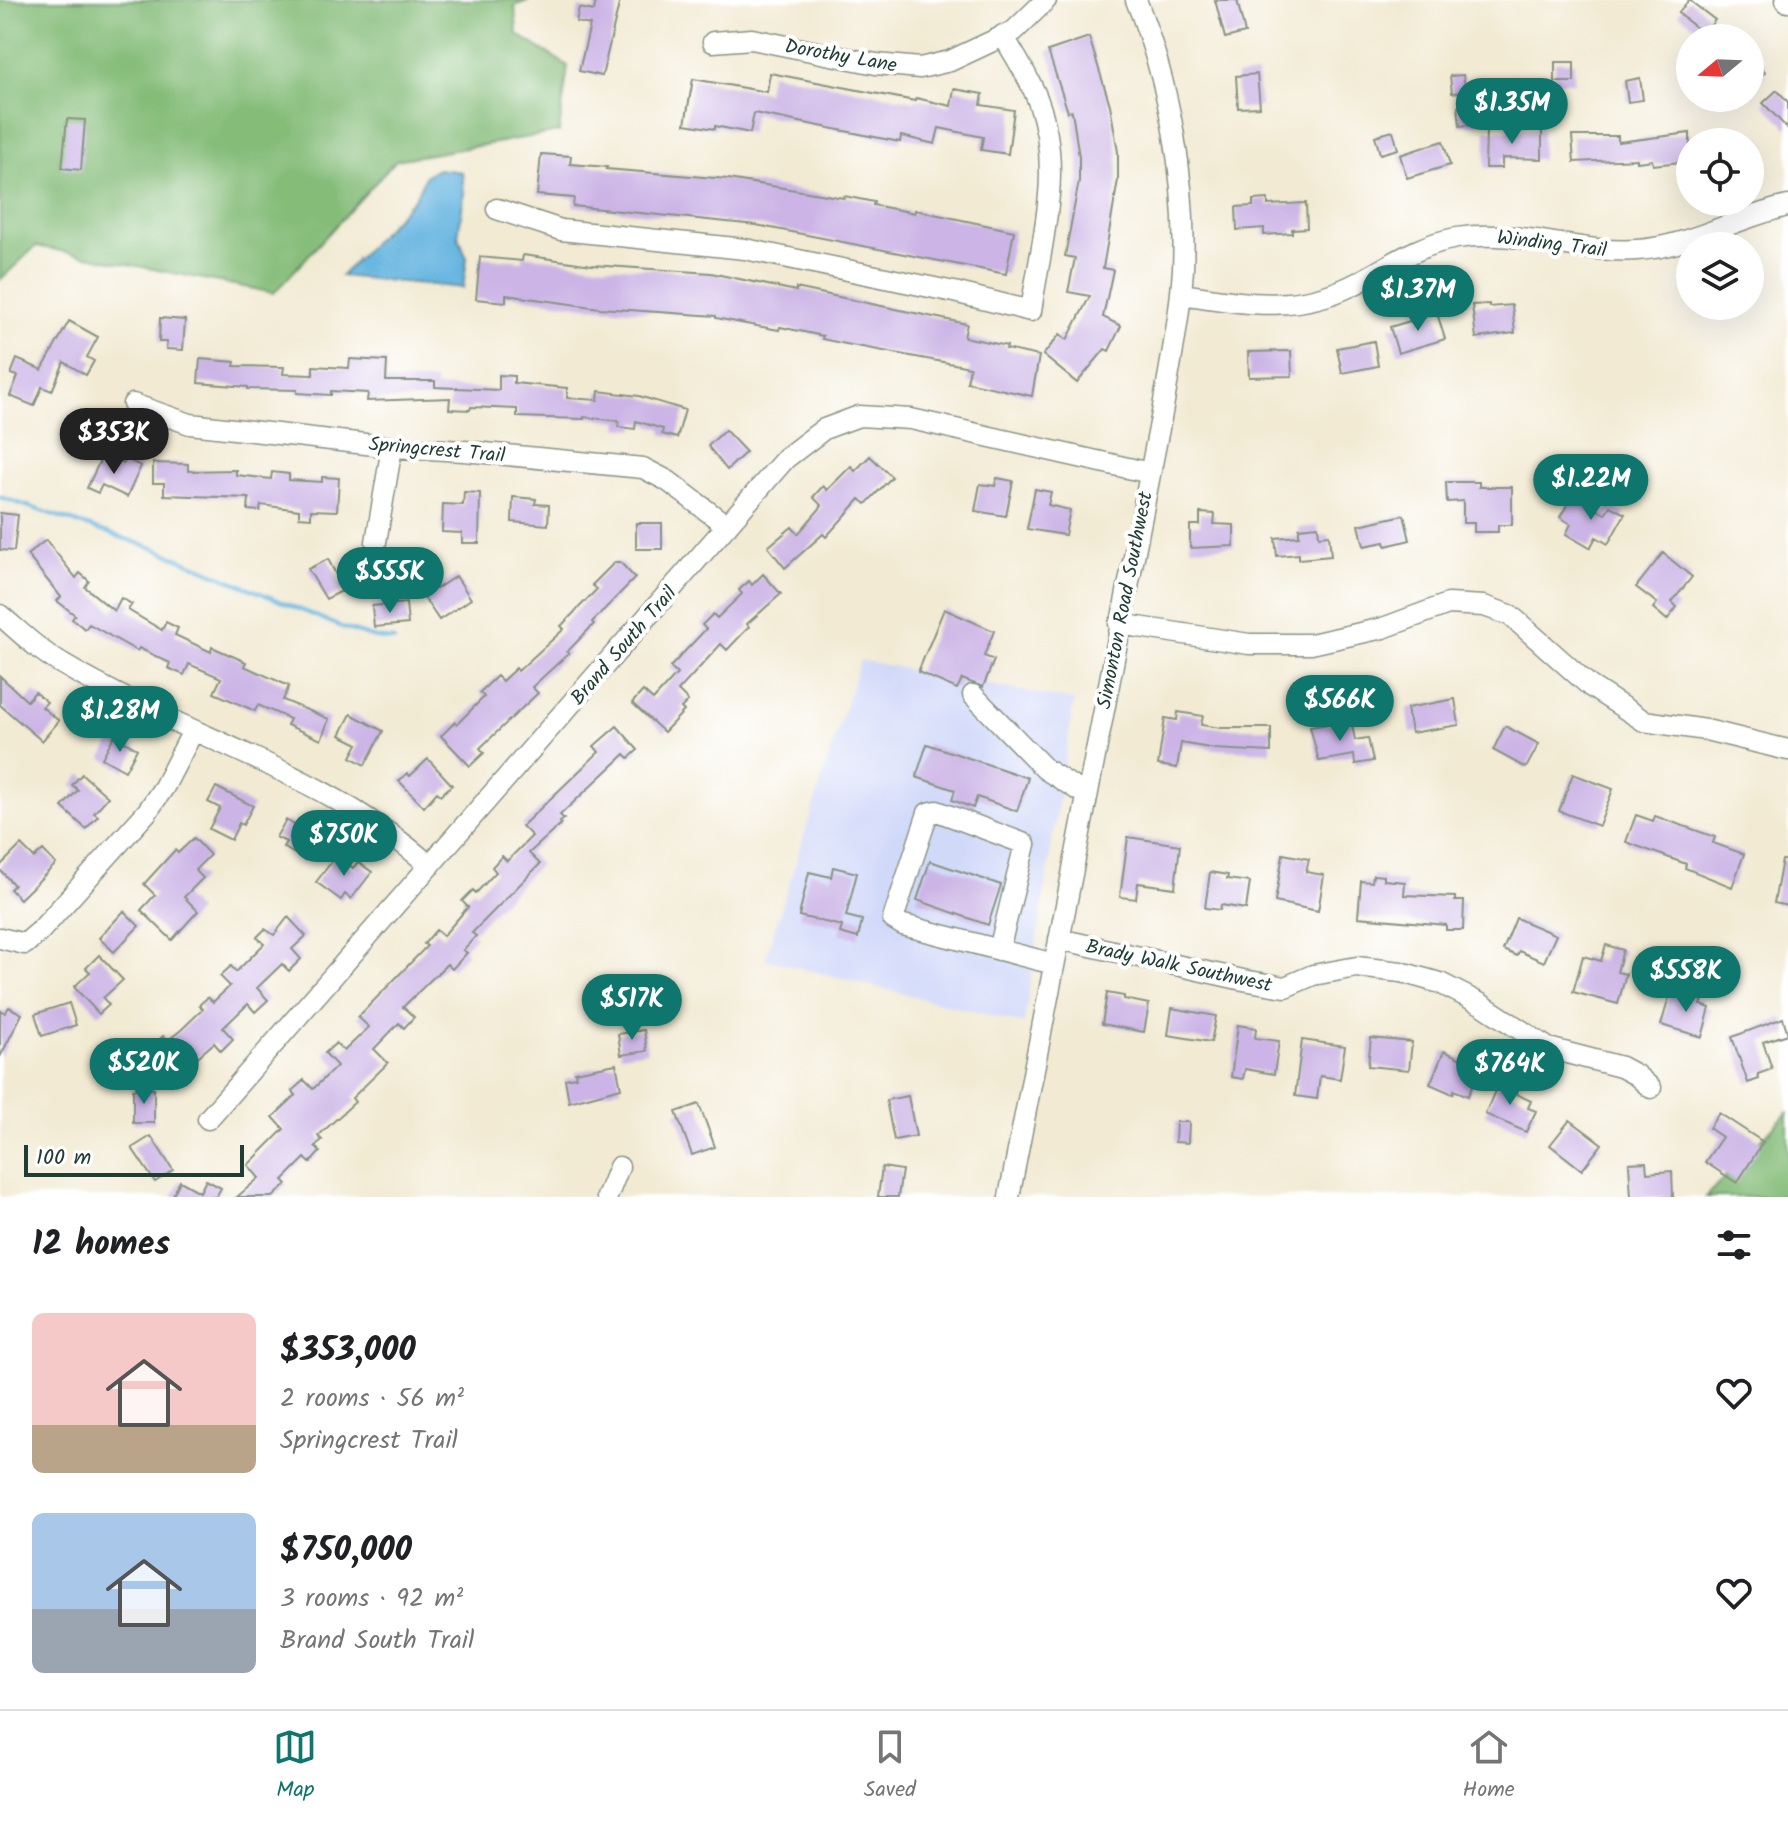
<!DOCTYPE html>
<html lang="en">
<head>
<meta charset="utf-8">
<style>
	:root { --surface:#fff; --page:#f6f6f6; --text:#202124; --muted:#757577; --line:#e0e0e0; --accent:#0f766e }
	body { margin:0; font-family:Kalam,sans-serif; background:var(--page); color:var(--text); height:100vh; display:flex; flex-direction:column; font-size:30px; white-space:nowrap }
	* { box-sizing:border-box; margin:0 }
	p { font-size:26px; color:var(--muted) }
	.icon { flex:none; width:44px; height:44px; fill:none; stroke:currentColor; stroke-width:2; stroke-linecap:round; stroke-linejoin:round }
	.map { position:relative; height:1197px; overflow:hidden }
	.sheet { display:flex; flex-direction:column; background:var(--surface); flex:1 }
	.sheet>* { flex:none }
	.needle { width:52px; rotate:251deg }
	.controls { position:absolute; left:1676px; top:24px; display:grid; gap:16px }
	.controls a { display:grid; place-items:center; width:88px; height:88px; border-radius:50%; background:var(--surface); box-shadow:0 8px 32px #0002; font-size:40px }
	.scale { position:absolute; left:24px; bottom:20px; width:220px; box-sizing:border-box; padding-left:8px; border:4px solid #1f3d34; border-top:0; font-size:22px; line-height:28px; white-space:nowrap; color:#1f3d34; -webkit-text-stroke:6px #fff; paint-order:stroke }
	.price { position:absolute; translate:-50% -68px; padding:0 18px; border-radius:28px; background:var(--accent); color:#fff; font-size:26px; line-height:52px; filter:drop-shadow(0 2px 4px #0008) }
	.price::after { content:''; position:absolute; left:50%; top:48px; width:24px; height:18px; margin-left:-12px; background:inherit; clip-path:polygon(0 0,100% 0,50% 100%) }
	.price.active { background:#222; color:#fff }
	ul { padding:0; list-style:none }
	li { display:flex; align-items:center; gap:24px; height:200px; padding:0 32px }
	li span { display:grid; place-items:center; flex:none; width:224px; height:160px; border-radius:12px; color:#555 }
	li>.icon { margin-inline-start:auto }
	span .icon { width:96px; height:96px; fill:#fffc; stroke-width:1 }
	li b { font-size:34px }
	h2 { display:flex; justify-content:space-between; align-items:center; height:96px; padding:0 32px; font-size:34px }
	.tabs { display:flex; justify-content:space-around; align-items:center; height:112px; border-top:2px solid var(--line); background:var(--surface); font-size:22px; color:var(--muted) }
	.tabs a { display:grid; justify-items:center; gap:4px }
	.tabs .active { color:var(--accent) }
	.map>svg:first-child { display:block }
	.built { fill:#d1d9f9 }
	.forest { fill:#84bc78; stroke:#527c56; stroke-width:2 }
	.water { fill:#66b5e0; stroke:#42798a; stroke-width:2 }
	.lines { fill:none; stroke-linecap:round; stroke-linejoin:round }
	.stream { stroke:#66b5e0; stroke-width:4 }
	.building { fill:#ccb5e6 }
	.minor-casing { stroke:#889484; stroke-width:23 }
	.minor { stroke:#fff; stroke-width:20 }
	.labels { text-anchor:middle; stroke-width:8; stroke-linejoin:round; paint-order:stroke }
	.street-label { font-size:20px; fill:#1f3d34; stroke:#fff }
</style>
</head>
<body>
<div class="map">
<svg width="1788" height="1197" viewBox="0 0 1788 1197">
	<rect width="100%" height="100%" fill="#fff"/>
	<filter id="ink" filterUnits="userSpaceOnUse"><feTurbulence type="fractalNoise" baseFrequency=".0125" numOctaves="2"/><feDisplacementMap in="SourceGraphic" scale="16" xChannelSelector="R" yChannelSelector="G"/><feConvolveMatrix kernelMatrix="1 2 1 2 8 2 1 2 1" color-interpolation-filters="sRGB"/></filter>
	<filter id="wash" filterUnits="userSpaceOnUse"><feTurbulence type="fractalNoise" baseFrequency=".006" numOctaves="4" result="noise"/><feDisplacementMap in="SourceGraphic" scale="32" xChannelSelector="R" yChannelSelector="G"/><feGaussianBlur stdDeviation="1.8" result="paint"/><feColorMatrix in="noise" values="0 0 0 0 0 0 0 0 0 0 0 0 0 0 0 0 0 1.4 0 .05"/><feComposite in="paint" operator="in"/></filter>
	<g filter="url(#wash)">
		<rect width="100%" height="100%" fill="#f2ead3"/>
		<!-- built -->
		<path class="built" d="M860,660L1074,701L1024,1024L765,959Z"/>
		<!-- forest -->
		<path class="forest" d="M0,0H529L515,6L517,34L568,66L559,132L396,160L274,293L36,246L0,280Z
			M1788,1112V1197H1706Z"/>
		<!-- water -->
		<path class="water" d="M438,169L462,172L464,194L458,236L467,258L463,288L341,276L415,198L426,175Z"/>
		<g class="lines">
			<!-- stream -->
			<path class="stream" d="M0,497L156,549L344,628L375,638L394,640"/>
		</g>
		<g id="blocks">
			<!-- building -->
			<path class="building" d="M596,0H620L602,76L579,71L590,25L576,22L579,8L594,11Z
				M1215,0H1237L1245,33L1225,38Z
				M1689,0L1715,20L1704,34L1678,13Z
				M1089,37L1110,105L1118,152V180L1103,268L1113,270L1103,317L1121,326L1109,351L1105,349L1077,383L1043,355L1060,334L1067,340L1090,296L1068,292L1075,258L1065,256L1079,181V157L1072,111L1068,112L1048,51Z
				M1750,47L1765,73L1750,82Z
				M1555,62H1574V82H1555Z
				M770,73L915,101L916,98L951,106L954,89L983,94L981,105L1014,110L1008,154L981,150L983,137L939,128L935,144L901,136L900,142L754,113L750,133L715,126V129L685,124L693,79L767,92Z
				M1257,74L1260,107L1238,108L1236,76Z
				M1463,75L1466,92L1452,93L1450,76Z
				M1640,78L1643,100L1628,102L1625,81Z
				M1777,90L1788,102V129L1763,103Z
				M1476,105L1478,124L1460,126L1458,107Z
				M67,119L85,120L81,170L62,168Z
				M1486,130H1542V159L1502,158V168H1485Z
				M1393,131L1398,149L1380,154L1375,136Z
				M1690,133V161L1653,165L1652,160L1637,162V159L1574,162L1572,136H1618V142Z
				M1443,141L1450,165L1407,178L1400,155Z
				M541,154L571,156L570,164L607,167L606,169L728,179L844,198V196L874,202L873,205L915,213V210L1014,231L1006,274L756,225L573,206L574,198L537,195Z
				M1268,199V205L1306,203L1307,228L1292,229V233L1264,235V228L1237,230L1236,207L1253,206V200Z
				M523,255L592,265L711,273L796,291V288L967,324L964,337L1007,346L1006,349L1039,356L1032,396L967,382L970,367L846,344L822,339L823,336L780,327L779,330L746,324L716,318V316L600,308L506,295V302L476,299L480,257L522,261Z
				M1489,304V307L1512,305L1515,333L1476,338L1472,305Z
				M1437,313L1445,339L1398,353L1390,327Z
				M160,318L185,320L183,350L166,349L167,342H159Z
				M69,321L98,337L87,357L94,361L86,375L64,362L52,391L42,387L34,406L10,396L18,376L11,374L17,359L42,370Z
				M1374,341L1378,366L1342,373L1337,348Z
				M1291,351L1292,376L1249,377L1248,352Z
				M200,359L235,362L234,366L284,367L283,374L313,375V366L349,368L350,359L387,361L386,381H435V387L499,390V375L514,376V383L567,388V398L598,400L599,391L639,396L685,410L677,438L662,434L663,429L636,421L635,429L618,427L619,421L584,417V419L517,417V409L471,407L470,410L449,409L450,398L367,401L368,393L331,391V395L297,393V390L248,389V387L198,383Z
				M725,430L746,452L727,470L708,446Z
				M103,454L124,463L126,459L141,466L127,497L102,485L98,493L87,488Z
				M870,456L892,477L866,504L860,499L826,537L823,534L785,568L768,547L792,527L798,534L822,506L813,497L823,486L827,490L851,466L855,471Z
				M153,463L188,464V471L236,470V475L271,479L272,472L289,474V480L322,482V477L339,478L337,511L311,510V518L299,517V510L261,505L260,511L248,510L249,498L164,495V483H153Z
				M997,478L1013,481L1006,516L975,511L980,484L995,486Z
				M1446,482H1479V487H1512V525H1498V532H1474V523H1463V501L1447,502Z
				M1035,489L1051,492L1048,505L1070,510L1065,535L1027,529Z
				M464,492L480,493L479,543H462V533L442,532L443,504L463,505Z
				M1573,495L1605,514L1610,506L1625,514L1608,544L1596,537L1590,548L1566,534L1571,524L1560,517Z
				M513,497L536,499L535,504L549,505L548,525L512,522Z
				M0,513L18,515L14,551L0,550Z
				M1200,513L1215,514L1214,524L1234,525V546L1190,548V525H1200Z
				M1404,515L1410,540L1386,546L1385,542L1364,546L1359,525Z
				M636,523H662V549H636Z
				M1318,526L1319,536L1329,535L1331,556L1299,559V554L1277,556L1275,538L1299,536V528Z
				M46,540L76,578L80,573L89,581L85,587L114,611L121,598L132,604L128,610L162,630L166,622L178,628L175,635L211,652L212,647L246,662L244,666L289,686L283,700L329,719L321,740L287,725L290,719L258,705L255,711L214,693L221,678L189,664L184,675L168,668L170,663L139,648L137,651L89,624L85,629L72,619L75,615L57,601L61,597L27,555Z
				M1663,553L1692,577L1672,602L1677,607L1667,620L1653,608L1657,603L1636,587Z
				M328,559L344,590L326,599L308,569Z
				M615,562H620L635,578L592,622L594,624L567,652L569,653L532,687L538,693L480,748L484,753L470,766L441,736L455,722L457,724L484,697L480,692L497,676L502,681L516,668L518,671L564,629L561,626L597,589L592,585Z
				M763,574L781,594L747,624L749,627L727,650L721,644L678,691L688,701L681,708L684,711L664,732L632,703L643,691L653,700L677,674L670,667L706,629L702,625L713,614L717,618L742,594L739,590L749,581L752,585Z
				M456,576L471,599L439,620L417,587L430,579L436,589Z
				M406,603L408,624L374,627L372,606Z
				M944,609L994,631L984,656L994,660L983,687L962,679L957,689L918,672Z
				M0,676L27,701L35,692L47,702L42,707L59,721L42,741L0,705Z
				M1455,699L1459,725L1411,733L1407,708Z
				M1178,712L1203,716L1201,725L1221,728H1271V752L1215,749L1181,743L1177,768L1158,765L1165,718L1177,720Z
				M351,714L383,731L365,765L351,757L358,744L340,735Z
				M1351,720L1355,740L1368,738L1373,761L1355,764L1354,755L1319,761L1310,727Z
				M617,726L638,750L629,758L625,754L560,815L564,819L560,822L561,824L529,853L540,864L472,933L476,936L463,950L467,953L452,969L447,964L403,1007L414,1017L404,1028L399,1023L374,1049L388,1063L352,1098L355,1102L318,1136L322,1140L315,1146L320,1152L310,1163L305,1158L283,1180L287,1184L273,1197H237L259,1178L248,1165L284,1129L273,1117L296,1095L292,1091L304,1080L313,1089L337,1066L325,1053L336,1043L344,1051L369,1027L358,1017L427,946L424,944L436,930L443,936L468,907L462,901L473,890L476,893L496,872L492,867L502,856L507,861L532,836L522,826L599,752L594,746Z
				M1505,726L1539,744L1526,768L1493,750Z
				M114,736L137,749L125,771L102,758Z
				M927,744L1028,778L1017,811L977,797L973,808L952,800L955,790L916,777Z
				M428,759L452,785L441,795L437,792L424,807L399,781L407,773L410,776Z
				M82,774L108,797L94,813L98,816L86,829L62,807L78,790L72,785Z
				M1573,774L1613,789L1599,826L1559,811Z
				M216,787L253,806L243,825L239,823L231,840L209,829L220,808L208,802Z
				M1636,815L1653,821L1655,816L1715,837L1713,843L1744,854L1732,887L1685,868L1686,864L1626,842Z
				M286,820L317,839L305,860L283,847L286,842L276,837Z
				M1128,837L1180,845L1175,888L1138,883L1136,899L1120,897Z
				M194,838L210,855L195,870L203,878L184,897L198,911L172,940L141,910L155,895L144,884L175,850L178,853Z
				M21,845L34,858L43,850L56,864L20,899L10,889L14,885L0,870V866Z
				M1283,854L1309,859L1306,872L1324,875L1318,911L1275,902Z
				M337,855L353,868L358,862L372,872L351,899L345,894L341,900L316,882Z
				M1782,860H1788V906L1774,903Z
				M930,861L1001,885L988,925L917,900Z
				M833,867L857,873L846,916L862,920L858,938L840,933L842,926L799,916L809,872L831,877Z
				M1210,872L1228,875L1227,879L1250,882L1246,909L1221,905L1220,910L1205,908Z
				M1373,875L1384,876V880L1405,882L1404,895L1455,897V901H1464L1463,930H1446V925L1358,917L1361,881L1372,882Z
				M124,911L139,926L114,952L99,938Z
				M288,917L306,936L292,949L301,959L289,971L282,964L257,988L268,1000L255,1012L248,1004L223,1028L233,1039L221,1051L214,1043L171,1080L146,1052L163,1036L167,1041L181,1030L203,1009L199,1005L208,997L213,1002L230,986L220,976L231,966L236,972L264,944L257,937L265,929L274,935Z
				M1516,918L1556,935L1544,962L1519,951L1517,956L1503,950Z
				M1606,945L1623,950L1617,972L1626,974L1618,1004L1573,992L1583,956L1601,961Z
				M99,955L123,980L103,998L109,1005L99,1014L74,987L90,972L86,968Z
				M1671,990L1703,1000L1701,1005L1710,1008L1702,1037L1661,1025Z
				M1107,993L1124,996V999L1149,1004L1144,1032L1102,1024Z
				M69,1003L76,1025L42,1036L35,1014Z
				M9,1007L22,1014L0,1057V1010L5,1013Z
				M1172,1008L1216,1016L1211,1042L1168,1035Z
				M1783,1018L1788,1034L1763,1042L1772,1069L1758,1074L1759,1079L1748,1083L1732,1037Z
				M1238,1025L1256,1028L1255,1038L1279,1041L1274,1074L1245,1069L1243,1079L1231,1077Z
				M644,1030L647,1051L621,1055L618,1034Z
				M1371,1038L1412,1042L1409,1070L1368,1066Z
				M1302,1040L1345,1046L1340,1079L1320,1076L1317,1099L1295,1096Z
				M1444,1051L1470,1063L1468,1068L1478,1072L1468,1096L1454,1090L1453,1094L1430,1084Z
				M616,1064L621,1088L569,1102L565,1079L576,1077L575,1072Z
				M1500,1079L1515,1086L1512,1092L1531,1101L1528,1108L1536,1111L1526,1132L1485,1114Z
				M133,1089H154V1123H133Z
				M908,1096L916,1136L894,1140L886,1100Z
				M699,1104L715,1147L692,1155L676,1112Z
				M1719,1113L1763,1142L1737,1183L1705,1162L1722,1137L1709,1128Z
				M1570,1120L1602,1144L1582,1170L1550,1145Z
				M1176,1122H1189L1188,1143L1175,1142Z
				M151,1136L173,1170L155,1182L132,1148Z
				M1646,1162L1647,1173L1672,1171L1673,1197H1631L1629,1163Z
				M882,1167L902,1170L898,1197H878Z
				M206,1180L221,1188L216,1197H172L180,1181L200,1192Z"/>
		</g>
	</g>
	<g filter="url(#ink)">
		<use href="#blocks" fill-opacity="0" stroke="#889484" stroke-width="2"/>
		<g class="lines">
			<!-- minor casing -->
			<g class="minor-casing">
				<path id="minor" d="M1786,0L1788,2
					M713,42L752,39L876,64L920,68L950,61L1014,31L1046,0
					M497,209L561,230L745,249L954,292L1031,311C1041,242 1064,170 1038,101C1030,78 1015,57 1003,35
					M1181,294C1243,303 1294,314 1353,285C1387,268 1418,244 1457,238C1518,228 1576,254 1637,250C1689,247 1737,217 1788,206
					M133,404L190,424L392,447L464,451L643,468L668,481L727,526
					M376,542L392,447
					M0,615C20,632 39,651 62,664C182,736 324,771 430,866
					M1119,624L1249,644H1311L1383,628L1448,604L1484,606L1510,615L1590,686L1644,721L1706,730L1788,750
					M973,695L1045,769L1086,795
					M0,938L25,944L40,931L147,812L164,787L193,731
					M1059,939L1243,980L1285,987L1313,975L1357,967L1401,972L1440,983L1481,1004L1548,1048L1621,1067L1636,1075L1651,1088
					M999,950L1025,844L937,811L928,813L893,919L903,925L1054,964
					M208,1119L786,458L824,429L859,416L911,419L1150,473
					M607,1197L619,1167
					M1009,1197L1162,413C1170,366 1180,317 1183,269C1187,180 1169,82 1136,0"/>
			</g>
			<!-- minor -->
			<use href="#minor" class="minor"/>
		</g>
	</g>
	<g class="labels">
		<!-- street labels -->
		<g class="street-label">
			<text transform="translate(841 55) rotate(10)" y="7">Dorothy Lane</text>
			<text transform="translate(1552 243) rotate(7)" y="7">Winding Trail</text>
			<text transform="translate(437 449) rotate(5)" y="7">Springcrest Trail</text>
			<text transform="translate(1124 600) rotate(-79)" y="7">Simonton Road Southwest</text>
			<text transform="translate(623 645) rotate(-49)" y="7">Brand South Trail</text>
			<text transform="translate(1179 965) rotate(12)" y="7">Brady Walk Southwest</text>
		</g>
	</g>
</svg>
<div class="controls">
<a><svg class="needle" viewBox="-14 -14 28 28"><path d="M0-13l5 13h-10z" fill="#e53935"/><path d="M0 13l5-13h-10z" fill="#757577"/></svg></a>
<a><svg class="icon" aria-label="locate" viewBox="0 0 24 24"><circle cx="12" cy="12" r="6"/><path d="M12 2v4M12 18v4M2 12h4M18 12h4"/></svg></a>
<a><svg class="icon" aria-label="layers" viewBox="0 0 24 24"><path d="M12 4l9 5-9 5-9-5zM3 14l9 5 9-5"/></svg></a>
</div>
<div class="scale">100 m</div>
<b class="price" style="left:1512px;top:146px">$1.35M</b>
<b class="price" style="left:1418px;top:333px">$1.37M</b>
<b class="price active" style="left:114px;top:476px">$353K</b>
<b class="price" style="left:1591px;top:522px">$1.22M</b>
<b class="price" style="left:390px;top:615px">$555K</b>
<b class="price" style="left:1340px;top:743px">$566K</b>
<b class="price" style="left:120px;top:754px">$1.28M</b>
<b class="price" style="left:344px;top:878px">$750K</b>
<b class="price" style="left:1686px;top:1014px">$558K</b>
<b class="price" style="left:632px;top:1042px">$517K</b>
<b class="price" style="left:144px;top:1106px">$520K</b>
<b class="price" style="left:1510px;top:1107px">$764K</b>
</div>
<section class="sheet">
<h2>12 homes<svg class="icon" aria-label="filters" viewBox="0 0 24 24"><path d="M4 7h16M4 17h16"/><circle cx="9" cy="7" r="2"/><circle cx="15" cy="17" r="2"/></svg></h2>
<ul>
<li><span style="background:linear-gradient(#f6c9c9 70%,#b9a48a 0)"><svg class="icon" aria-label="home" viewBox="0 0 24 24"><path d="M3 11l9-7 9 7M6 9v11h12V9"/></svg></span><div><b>$353,000</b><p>2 rooms · 56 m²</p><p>Springcrest Trail</p></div><svg class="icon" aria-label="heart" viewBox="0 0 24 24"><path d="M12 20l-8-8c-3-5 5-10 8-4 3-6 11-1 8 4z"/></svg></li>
<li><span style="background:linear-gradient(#a9c7e8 60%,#9aa5b1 0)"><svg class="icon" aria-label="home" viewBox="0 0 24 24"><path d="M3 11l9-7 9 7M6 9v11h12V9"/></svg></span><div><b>$750,000</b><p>3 rooms · 92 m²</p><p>Brand South Trail</p></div><svg class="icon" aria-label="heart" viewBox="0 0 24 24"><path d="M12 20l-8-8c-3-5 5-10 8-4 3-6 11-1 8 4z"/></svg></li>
</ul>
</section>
<nav class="tabs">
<a class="active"><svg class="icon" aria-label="map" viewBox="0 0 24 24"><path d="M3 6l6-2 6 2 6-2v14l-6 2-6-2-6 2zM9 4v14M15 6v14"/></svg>Map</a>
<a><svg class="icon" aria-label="saved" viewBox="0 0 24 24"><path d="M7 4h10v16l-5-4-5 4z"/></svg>Saved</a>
<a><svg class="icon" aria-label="home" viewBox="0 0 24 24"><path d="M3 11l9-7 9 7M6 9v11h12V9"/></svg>Home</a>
</nav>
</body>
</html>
